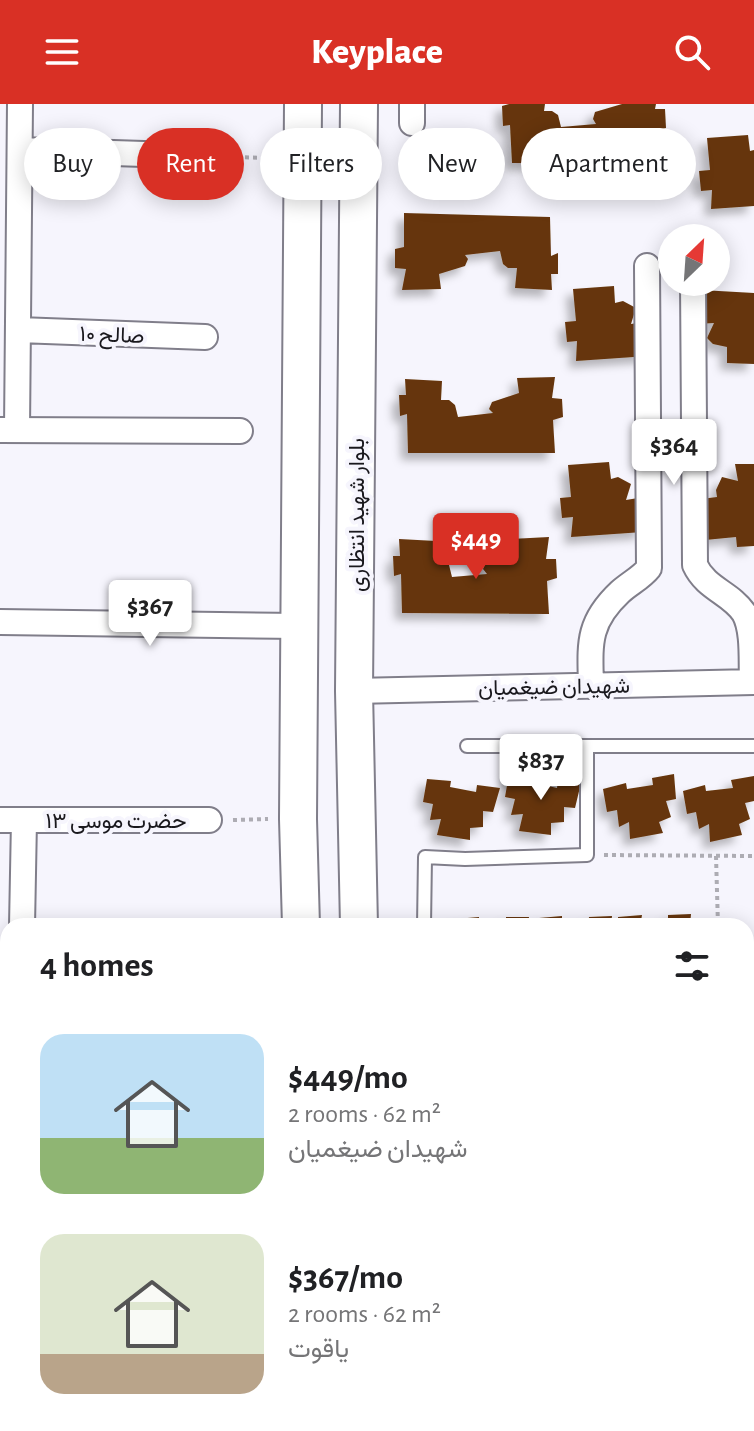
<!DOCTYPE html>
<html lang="en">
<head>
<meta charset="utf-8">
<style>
	:root { --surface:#fff; --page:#f6f6f6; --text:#202124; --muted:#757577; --accent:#d93025 }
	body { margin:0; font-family:"Alegreya Sans",Vazirmatn,sans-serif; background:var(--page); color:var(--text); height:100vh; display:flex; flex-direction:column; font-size:30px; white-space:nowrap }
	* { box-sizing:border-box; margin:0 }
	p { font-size:26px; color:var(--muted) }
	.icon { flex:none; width:44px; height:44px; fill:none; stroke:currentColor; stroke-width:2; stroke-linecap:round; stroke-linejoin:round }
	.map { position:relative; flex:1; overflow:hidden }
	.details { position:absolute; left:0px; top:814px; width:754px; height:514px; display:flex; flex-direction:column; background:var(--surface); border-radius:24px 24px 0 0; box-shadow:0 4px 20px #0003 }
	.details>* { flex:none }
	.hud { position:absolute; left:24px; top:24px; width:706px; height:72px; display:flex; gap:16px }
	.needle { width:52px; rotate:25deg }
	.fabs { position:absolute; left:658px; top:120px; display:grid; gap:16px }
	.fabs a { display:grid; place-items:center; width:72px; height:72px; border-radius:50%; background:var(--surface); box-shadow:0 4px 20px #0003; font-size:40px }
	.price { position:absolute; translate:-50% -68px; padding:0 18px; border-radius:8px; background:#fff; color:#222; font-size:26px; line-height:52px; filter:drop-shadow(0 2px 4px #0008) }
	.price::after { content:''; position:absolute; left:50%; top:48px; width:24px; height:18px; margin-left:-12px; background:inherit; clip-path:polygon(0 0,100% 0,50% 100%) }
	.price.current { background:var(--accent); color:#fff }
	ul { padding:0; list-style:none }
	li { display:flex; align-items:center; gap:24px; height:200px; padding:0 40px }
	li span { display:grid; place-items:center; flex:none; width:224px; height:160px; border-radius:24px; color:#555 }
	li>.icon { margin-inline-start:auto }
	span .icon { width:96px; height:96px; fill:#fffc; stroke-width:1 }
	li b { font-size:34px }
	h2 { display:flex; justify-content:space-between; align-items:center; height:96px; padding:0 40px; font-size:34px }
	.tag { padding:0 28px; border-radius:36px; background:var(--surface); box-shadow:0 4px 20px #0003; font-size:28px; line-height:72px }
	.tag.current { background:var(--accent); color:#fff }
	header { display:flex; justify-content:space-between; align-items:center; height:104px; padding:0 40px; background:var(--accent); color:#fff; font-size:36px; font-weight:800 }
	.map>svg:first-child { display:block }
	.building { fill:#66360b; filter:url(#shadow) }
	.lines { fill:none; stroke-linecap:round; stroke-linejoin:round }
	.lane-casing { stroke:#807e8a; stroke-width:16 }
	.street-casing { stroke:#807e8a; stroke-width:28 }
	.secondary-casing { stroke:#807e8a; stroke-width:40 }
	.path { stroke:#adacb3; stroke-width:4; stroke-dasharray:4 4; stroke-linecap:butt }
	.lane { stroke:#fff; stroke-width:12 }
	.street { stroke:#fff; stroke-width:24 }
	.secondary { stroke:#fff; stroke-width:36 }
	.labels { text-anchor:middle; stroke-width:8; stroke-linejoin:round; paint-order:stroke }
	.street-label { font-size:22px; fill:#19181d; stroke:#f6f5fd }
</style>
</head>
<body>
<header><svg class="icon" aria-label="menu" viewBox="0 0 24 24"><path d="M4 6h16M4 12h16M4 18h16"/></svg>Keyplace<svg class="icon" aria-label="search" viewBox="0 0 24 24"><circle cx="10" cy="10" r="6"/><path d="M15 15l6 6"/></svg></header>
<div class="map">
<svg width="754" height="1327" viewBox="0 0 754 1327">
	<defs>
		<filter id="shadow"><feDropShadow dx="-7" dy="7" stdDeviation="4" flood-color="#0004"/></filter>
	</defs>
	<rect width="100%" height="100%" fill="#f6f5fd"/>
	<!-- building -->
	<path class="building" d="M509,0H545L544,7H552L558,11L561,23L596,20L593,15L595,8L622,0H656L655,5H665L666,24L657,27L658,60L512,59L510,21L503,22L502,2Z
		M748,31L750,47L754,46V102L711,105L712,86L701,87L699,67L710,66L707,34Z
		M404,109L550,113L551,152L558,149V170H551L552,186L515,184L517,164H508L503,160L500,147L465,151L468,155L465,162L439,170L441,185L402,186L406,165L395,164V145L404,143Z
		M614,182L615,199L623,197L636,204L631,220L649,217L648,252L576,257L577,237L567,238L565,218L576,217L573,185Z
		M701,186L754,189V260L727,259V243L713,240L707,234L714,219L696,220Z
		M555,273L552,294L562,295L563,313L553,316L555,349H408L407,310L400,312L399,291H406L405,275L442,277L441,296H449L455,301L458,313L493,309L489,305L492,298L519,289L517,274Z
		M609,358L611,375L618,373L631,380L626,396L644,393L643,428L571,433L573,413L562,414L560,394L571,393L568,361Z
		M735,360H754V442L737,443L736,433L705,436L701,395L717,393L716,386L722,373L738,377Z
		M549,433L546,455H556L557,474L547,477L549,510L402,509L401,470L394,472L393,452H400L399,435L436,437L435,457H443L449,461L452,473L487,470L483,465L486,458L513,450L511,435Z
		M509,670L532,672L531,678L557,684L558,676L581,679L575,704L564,703V718L551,719V731L519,727L523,710L511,711L515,695L505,693Z
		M674,670L676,695L666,697L671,713L659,718L663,729L630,735L629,718L619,723L617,706L607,708L603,685L626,679L627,685L653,681L652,674Z
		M754,672V697L745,699L750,715L739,720L742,731L710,738L709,720L699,725L696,708L687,710L683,687L705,681L706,687L733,684L731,676Z
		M427,675L451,677L450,683L476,688L477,681L500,684L493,708L483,707V723L470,724V736L437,731L441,715L430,716L433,700L423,698Z
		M691,810L690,822H618V813L642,811L641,817L668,818V811Z
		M562,812V819L579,820V822H539V814Z
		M612,812L611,822H588L589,813Z
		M479,813V819L486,820V822H456V815Z
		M506,813H529L528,822H506Z
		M534,1320H632L650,1327H549Z"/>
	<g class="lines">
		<!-- lane casing -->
		<g class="lane-casing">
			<path id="lane" d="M467,642H754
				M424,822L425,753L465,755L587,751V642
				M746,1155H754
				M734,1320L738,1325L754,1324"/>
		</g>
		<!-- street casing -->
		<g class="street-casing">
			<path id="street" d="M412,19V0
				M21,46L205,52
				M693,178L695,461C706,485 731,489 744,509C754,527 751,557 752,578
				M19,226L205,233
				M0,326L240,327
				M17,326L20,0
				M0,518L300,522
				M591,582C590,540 587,519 620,488C630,479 641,474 649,464L647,162
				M354,587L754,578
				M0,716H209
				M22,822L24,716
				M0,978L8,977
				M0,1144H8
				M746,1196H754
				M18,1320V1327"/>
		</g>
		<!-- secondary casing -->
		<g class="secondary-casing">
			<path id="secondary" d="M359,0L354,587L359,822
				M301,822L298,715L303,0
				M303,1320V1327
				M357,1320L358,1327"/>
		</g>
		<!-- path -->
		<path class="path" d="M229,53L272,54
			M233,716L268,715
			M604,751L754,752
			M716,752L718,822
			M746,884H754
			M746,1010C754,1022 754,1038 746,1049"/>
		<!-- lane -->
		<use href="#lane" class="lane"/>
		<!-- street -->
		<use href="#street" class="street"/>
		<!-- secondary -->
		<use href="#secondary" class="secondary"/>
	</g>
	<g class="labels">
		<!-- street labels -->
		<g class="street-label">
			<text transform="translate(112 230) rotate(2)" y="8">صالح ۱۰</text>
			<text transform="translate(356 411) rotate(-90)" y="8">بلوار شهید انتظاری</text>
			<text transform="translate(554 582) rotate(-1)" y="8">شهیدان ضیغمیان</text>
			<text x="116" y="724">حضرت موسی ۱۳</text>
		</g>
	</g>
</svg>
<div class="fabs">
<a><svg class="needle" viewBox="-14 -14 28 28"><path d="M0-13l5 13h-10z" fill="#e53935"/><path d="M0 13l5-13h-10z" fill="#757577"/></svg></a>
</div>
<b class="price" style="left:674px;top:383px">$364</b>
<b class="price current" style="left:476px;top:477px">$449</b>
<b class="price" style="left:150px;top:544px">$367</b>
<b class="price" style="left:541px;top:698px">$837</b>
<div class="hud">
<a class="tag">Buy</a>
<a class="tag current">Rent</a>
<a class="tag">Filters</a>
<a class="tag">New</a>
<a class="tag">Apartment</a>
</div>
<section class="details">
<h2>4 homes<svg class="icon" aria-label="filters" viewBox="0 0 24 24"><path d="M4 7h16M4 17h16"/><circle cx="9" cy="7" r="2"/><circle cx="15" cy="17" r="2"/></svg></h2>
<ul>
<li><span style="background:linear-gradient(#bfe0f5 65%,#8fb573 0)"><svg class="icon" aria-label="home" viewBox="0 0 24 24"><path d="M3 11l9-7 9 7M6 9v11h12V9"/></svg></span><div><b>$449/mo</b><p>2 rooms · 62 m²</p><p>شهیدان ضیغمیان</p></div></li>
<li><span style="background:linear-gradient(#dfe7d0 75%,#b9a48a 0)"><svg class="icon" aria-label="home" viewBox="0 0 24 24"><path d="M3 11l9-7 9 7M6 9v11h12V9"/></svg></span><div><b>$367/mo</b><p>2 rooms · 62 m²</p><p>یاقوت</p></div></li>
</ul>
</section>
</div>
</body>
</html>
